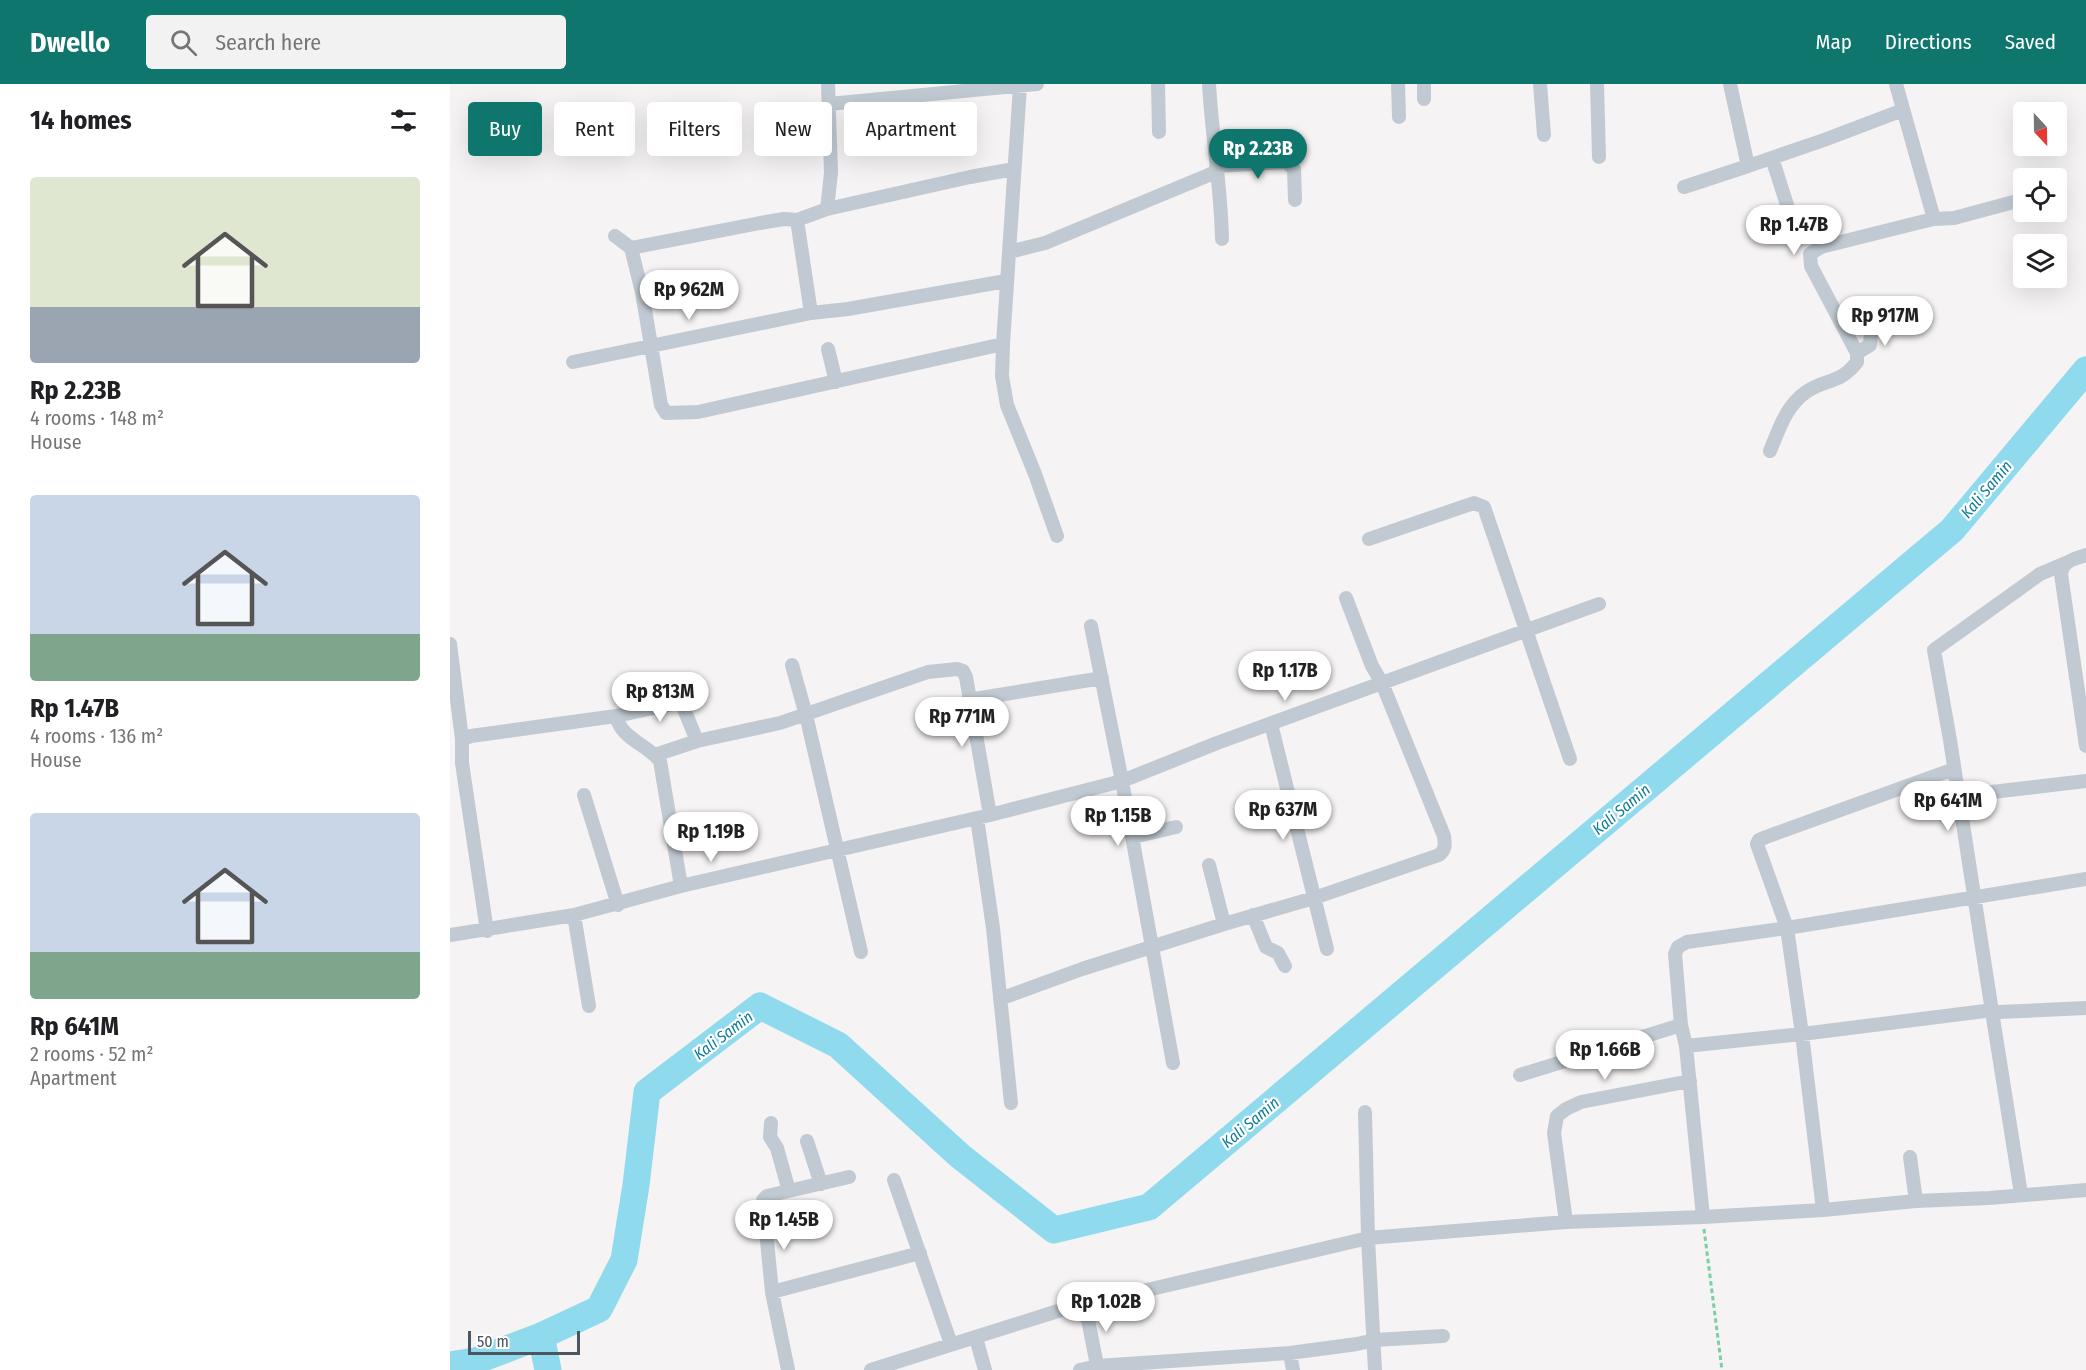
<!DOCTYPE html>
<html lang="en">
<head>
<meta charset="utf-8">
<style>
	:root { --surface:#fff; --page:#f2f2f2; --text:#202124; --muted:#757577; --accent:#0f766e }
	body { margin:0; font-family:"Fira Sans Condensed",sans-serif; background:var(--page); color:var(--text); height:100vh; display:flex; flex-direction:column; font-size:22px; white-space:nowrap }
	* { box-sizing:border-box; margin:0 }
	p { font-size:20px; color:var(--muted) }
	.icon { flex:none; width:33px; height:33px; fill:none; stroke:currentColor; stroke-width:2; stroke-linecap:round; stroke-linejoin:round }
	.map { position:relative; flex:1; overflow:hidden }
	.drawer { display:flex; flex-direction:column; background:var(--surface); width:450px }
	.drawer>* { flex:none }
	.top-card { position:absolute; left:18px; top:18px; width:570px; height:54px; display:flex; gap:12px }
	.needle { width:39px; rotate:158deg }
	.controls { position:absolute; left:1563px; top:18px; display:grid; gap:12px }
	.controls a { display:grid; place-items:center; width:54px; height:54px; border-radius:6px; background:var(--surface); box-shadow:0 6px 24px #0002; font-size:30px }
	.scale { position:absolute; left:18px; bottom:15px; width:112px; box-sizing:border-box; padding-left:6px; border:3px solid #4a5661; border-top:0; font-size:16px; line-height:21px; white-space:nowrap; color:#4a5661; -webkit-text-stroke:4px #fff; paint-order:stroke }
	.price { position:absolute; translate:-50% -51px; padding:0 14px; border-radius:21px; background:#fff; color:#222; font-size:20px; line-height:39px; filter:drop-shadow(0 2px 3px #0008) }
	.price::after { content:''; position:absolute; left:50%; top:36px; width:18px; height:14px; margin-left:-9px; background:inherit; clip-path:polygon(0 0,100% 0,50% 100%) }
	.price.active { background:var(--accent); color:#fff }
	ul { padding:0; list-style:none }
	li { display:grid; align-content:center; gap:12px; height:318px; padding:0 30px }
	li span { display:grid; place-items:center; height:186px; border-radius:6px; color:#555 }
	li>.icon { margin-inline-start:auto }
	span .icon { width:108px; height:108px; fill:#fffc; stroke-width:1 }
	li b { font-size:26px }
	h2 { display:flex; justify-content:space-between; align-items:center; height:72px; padding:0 30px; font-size:26px }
	.chip { padding:0 21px; border-radius:6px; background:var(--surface); box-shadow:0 6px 24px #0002; font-size:21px; line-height:54px }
	.chip.active { background:var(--accent); color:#fff }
	header { display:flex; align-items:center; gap:36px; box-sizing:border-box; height:84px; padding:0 30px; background:var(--accent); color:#fff }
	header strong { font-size:28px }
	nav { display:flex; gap:33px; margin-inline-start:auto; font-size:21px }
	.search { width:420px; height:54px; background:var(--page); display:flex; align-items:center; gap:15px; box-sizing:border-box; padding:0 21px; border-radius:6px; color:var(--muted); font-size:22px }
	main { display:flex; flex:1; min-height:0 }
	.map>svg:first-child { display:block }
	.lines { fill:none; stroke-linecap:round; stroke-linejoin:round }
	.river { stroke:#90daee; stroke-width:27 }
	.path { stroke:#7ad0a6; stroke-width:3; stroke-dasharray:4.5 3; stroke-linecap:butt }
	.minor { stroke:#c1cad2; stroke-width:14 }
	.labels { text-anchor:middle; stroke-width:4.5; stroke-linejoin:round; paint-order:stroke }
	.water-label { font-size:16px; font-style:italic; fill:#0c7c9b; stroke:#fff }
</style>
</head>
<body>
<header>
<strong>Dwello</strong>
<div class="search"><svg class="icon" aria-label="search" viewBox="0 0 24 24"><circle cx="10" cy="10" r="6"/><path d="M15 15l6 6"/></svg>Search here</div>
<nav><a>Map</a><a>Directions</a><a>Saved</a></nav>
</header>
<main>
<section class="drawer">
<h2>14 homes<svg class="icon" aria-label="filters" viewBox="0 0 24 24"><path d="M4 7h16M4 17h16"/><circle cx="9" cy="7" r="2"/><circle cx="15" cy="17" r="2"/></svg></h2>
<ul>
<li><span style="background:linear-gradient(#dfe7d0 70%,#9aa5b1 0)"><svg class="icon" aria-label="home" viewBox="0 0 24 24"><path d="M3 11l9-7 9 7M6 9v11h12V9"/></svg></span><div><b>Rp 2.23B</b><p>4 rooms · 148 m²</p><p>House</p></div></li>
<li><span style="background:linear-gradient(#c9d6e8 75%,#7fa58c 0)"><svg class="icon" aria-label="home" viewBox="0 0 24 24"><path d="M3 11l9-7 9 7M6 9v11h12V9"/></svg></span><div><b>Rp 1.47B</b><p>4 rooms · 136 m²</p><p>House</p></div></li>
<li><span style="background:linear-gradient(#c9d6e8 75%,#7fa58c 0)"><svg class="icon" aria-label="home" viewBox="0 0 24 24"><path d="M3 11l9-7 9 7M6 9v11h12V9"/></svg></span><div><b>Rp 641M</b><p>2 rooms · 52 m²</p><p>Apartment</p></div></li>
</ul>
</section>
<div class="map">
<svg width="1636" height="1286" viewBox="0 0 1636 1286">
	<rect width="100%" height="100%" fill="#f5f3f3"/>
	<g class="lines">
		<!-- river -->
		<path class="river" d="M91,1252L98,1286
			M0,1281L25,1277L91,1252L149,1225L174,1176L186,1101L197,1008L310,922L388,961L510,1072L604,1146L699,1123L1502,446L1636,286"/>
		<!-- path -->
		<path class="path" d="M1254,1145L1272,1286"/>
		<!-- minor -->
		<path class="minor" d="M708,0L709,48
			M759,0C762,52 771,103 772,155
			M948,0L949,33
			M1090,0L1094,51
			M1147,0L1149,73
			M1446,0L1484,135
			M974,15V0
			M379,20L587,0
			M1322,74L1337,121
			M766,82L836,78L844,85L845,116
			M1298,82L1374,56L1453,26
			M1234,103L1298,82L1280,0
			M377,125L381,89L378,0
			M347,136L361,229L398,225L556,197
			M165,152L181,164L310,139L334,135L347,136L377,125L520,93L564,85
			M181,164L192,208L211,321L216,329L248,328L553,260L570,2L568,0
			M559,168L595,159L766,88
			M553,260L552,292L557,321L585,390L607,452
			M378,265L386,298
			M1407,269L1420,261L1421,247L1430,228
			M123,278L361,229
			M1320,367C1329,345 1336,322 1356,308C1376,294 1389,301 1407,278V269L1361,182L1360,170L1371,163L1471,138L1484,135L1504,134L1571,116
			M919,455L1024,419L1034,423L1120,675
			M1636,471C1625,475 1613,476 1611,490L1636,662
			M641,542L672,697L723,979
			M0,560L12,655
			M342,581L356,631L411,868
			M518,616L652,594
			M166,632L227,619L232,620L247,657
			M821,640L877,865
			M205,671L247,657L330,639L478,588L507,585L513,587L516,593L540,731
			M134,711L168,821
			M1508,712L1636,697
			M527,734L543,844L561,1019
			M683,753L726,743
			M759,781L774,840
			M124,831L139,922
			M803,831L816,863L828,869L835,882
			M37,847L12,679V655L21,652L166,632C172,656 197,660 210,677L231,802
			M0,851L124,831L231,802L540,731L672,697L767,659L1149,520
			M550,915L632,885L774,840L864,814L989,771C996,765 995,761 994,752L932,599L922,582L896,514
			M1541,921L1500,656L1484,566L1590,490L1616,479
			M1549,928L1636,924
			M1543,934L1571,1110
			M1231,941L1225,870L1228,863L1237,858L1337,844L1636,795
			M1236,962L1253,1133
			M1070,991L1231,941L1236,962L1352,950L1535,927
			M915,1028L918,1154L925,1286
			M321,1039L320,1053L327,1064L339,1107
			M357,1057L371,1100
			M1460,1073L1466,1117
			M444,1096L501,1260
			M1373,1126L1352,950L1337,844L1307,760L1309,756L1316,753L1504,685
			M1116,1138L1104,1049L1107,1032L1116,1025L1131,1018L1240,997
			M322,1208L470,1169
			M635,1221L648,1286
			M526,1254L535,1286
			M840,1269L843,1286
			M338,1286L322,1208L313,1116L317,1112L399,1093
			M421,1286L608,1227L918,1154L1116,1138L1253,1133L1373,1126L1466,1117L1539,1114L1636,1106
			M630,1286L647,1282L840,1269L907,1260L925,1256L993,1252"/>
	</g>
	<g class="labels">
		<!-- water labels -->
		<g class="water-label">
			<text transform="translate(1536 405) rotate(-50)" y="6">Kali Samin</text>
			<text transform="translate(1171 725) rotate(-40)" y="6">Kali Samin</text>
			<text transform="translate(273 951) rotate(-37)" y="6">Kali Samin</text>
			<text transform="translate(800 1038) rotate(-40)" y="6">Kali Samin</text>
		</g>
	</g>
</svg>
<div class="controls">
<a><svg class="needle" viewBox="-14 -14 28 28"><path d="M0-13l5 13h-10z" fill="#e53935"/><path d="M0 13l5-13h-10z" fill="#757577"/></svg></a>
<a><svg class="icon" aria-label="locate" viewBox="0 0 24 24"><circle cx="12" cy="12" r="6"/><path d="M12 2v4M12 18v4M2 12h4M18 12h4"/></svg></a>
<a><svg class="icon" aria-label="layers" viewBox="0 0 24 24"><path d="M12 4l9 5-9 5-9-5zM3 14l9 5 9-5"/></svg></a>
</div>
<div class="scale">50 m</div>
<b class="price active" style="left:808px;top:96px">Rp 2.23B</b>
<b class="price" style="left:1344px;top:172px">Rp 1.47B</b>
<b class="price" style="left:239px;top:237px">Rp 962M</b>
<b class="price" style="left:1435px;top:263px">Rp 917M</b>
<b class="price" style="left:835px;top:618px">Rp 1.17B</b>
<b class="price" style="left:210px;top:639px">Rp 813M</b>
<b class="price" style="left:512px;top:664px">Rp 771M</b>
<b class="price" style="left:1498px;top:748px">Rp 641M</b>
<b class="price" style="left:833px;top:757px">Rp 637M</b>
<b class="price" style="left:668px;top:763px">Rp 1.15B</b>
<b class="price" style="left:261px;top:779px">Rp 1.19B</b>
<b class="price" style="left:1155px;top:997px">Rp 1.66B</b>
<b class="price" style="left:334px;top:1167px">Rp 1.45B</b>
<b class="price" style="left:656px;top:1249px">Rp 1.02B</b>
<div class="top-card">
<a class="chip active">Buy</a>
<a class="chip">Rent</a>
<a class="chip">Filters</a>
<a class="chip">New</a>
<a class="chip">Apartment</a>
</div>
</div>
</main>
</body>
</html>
